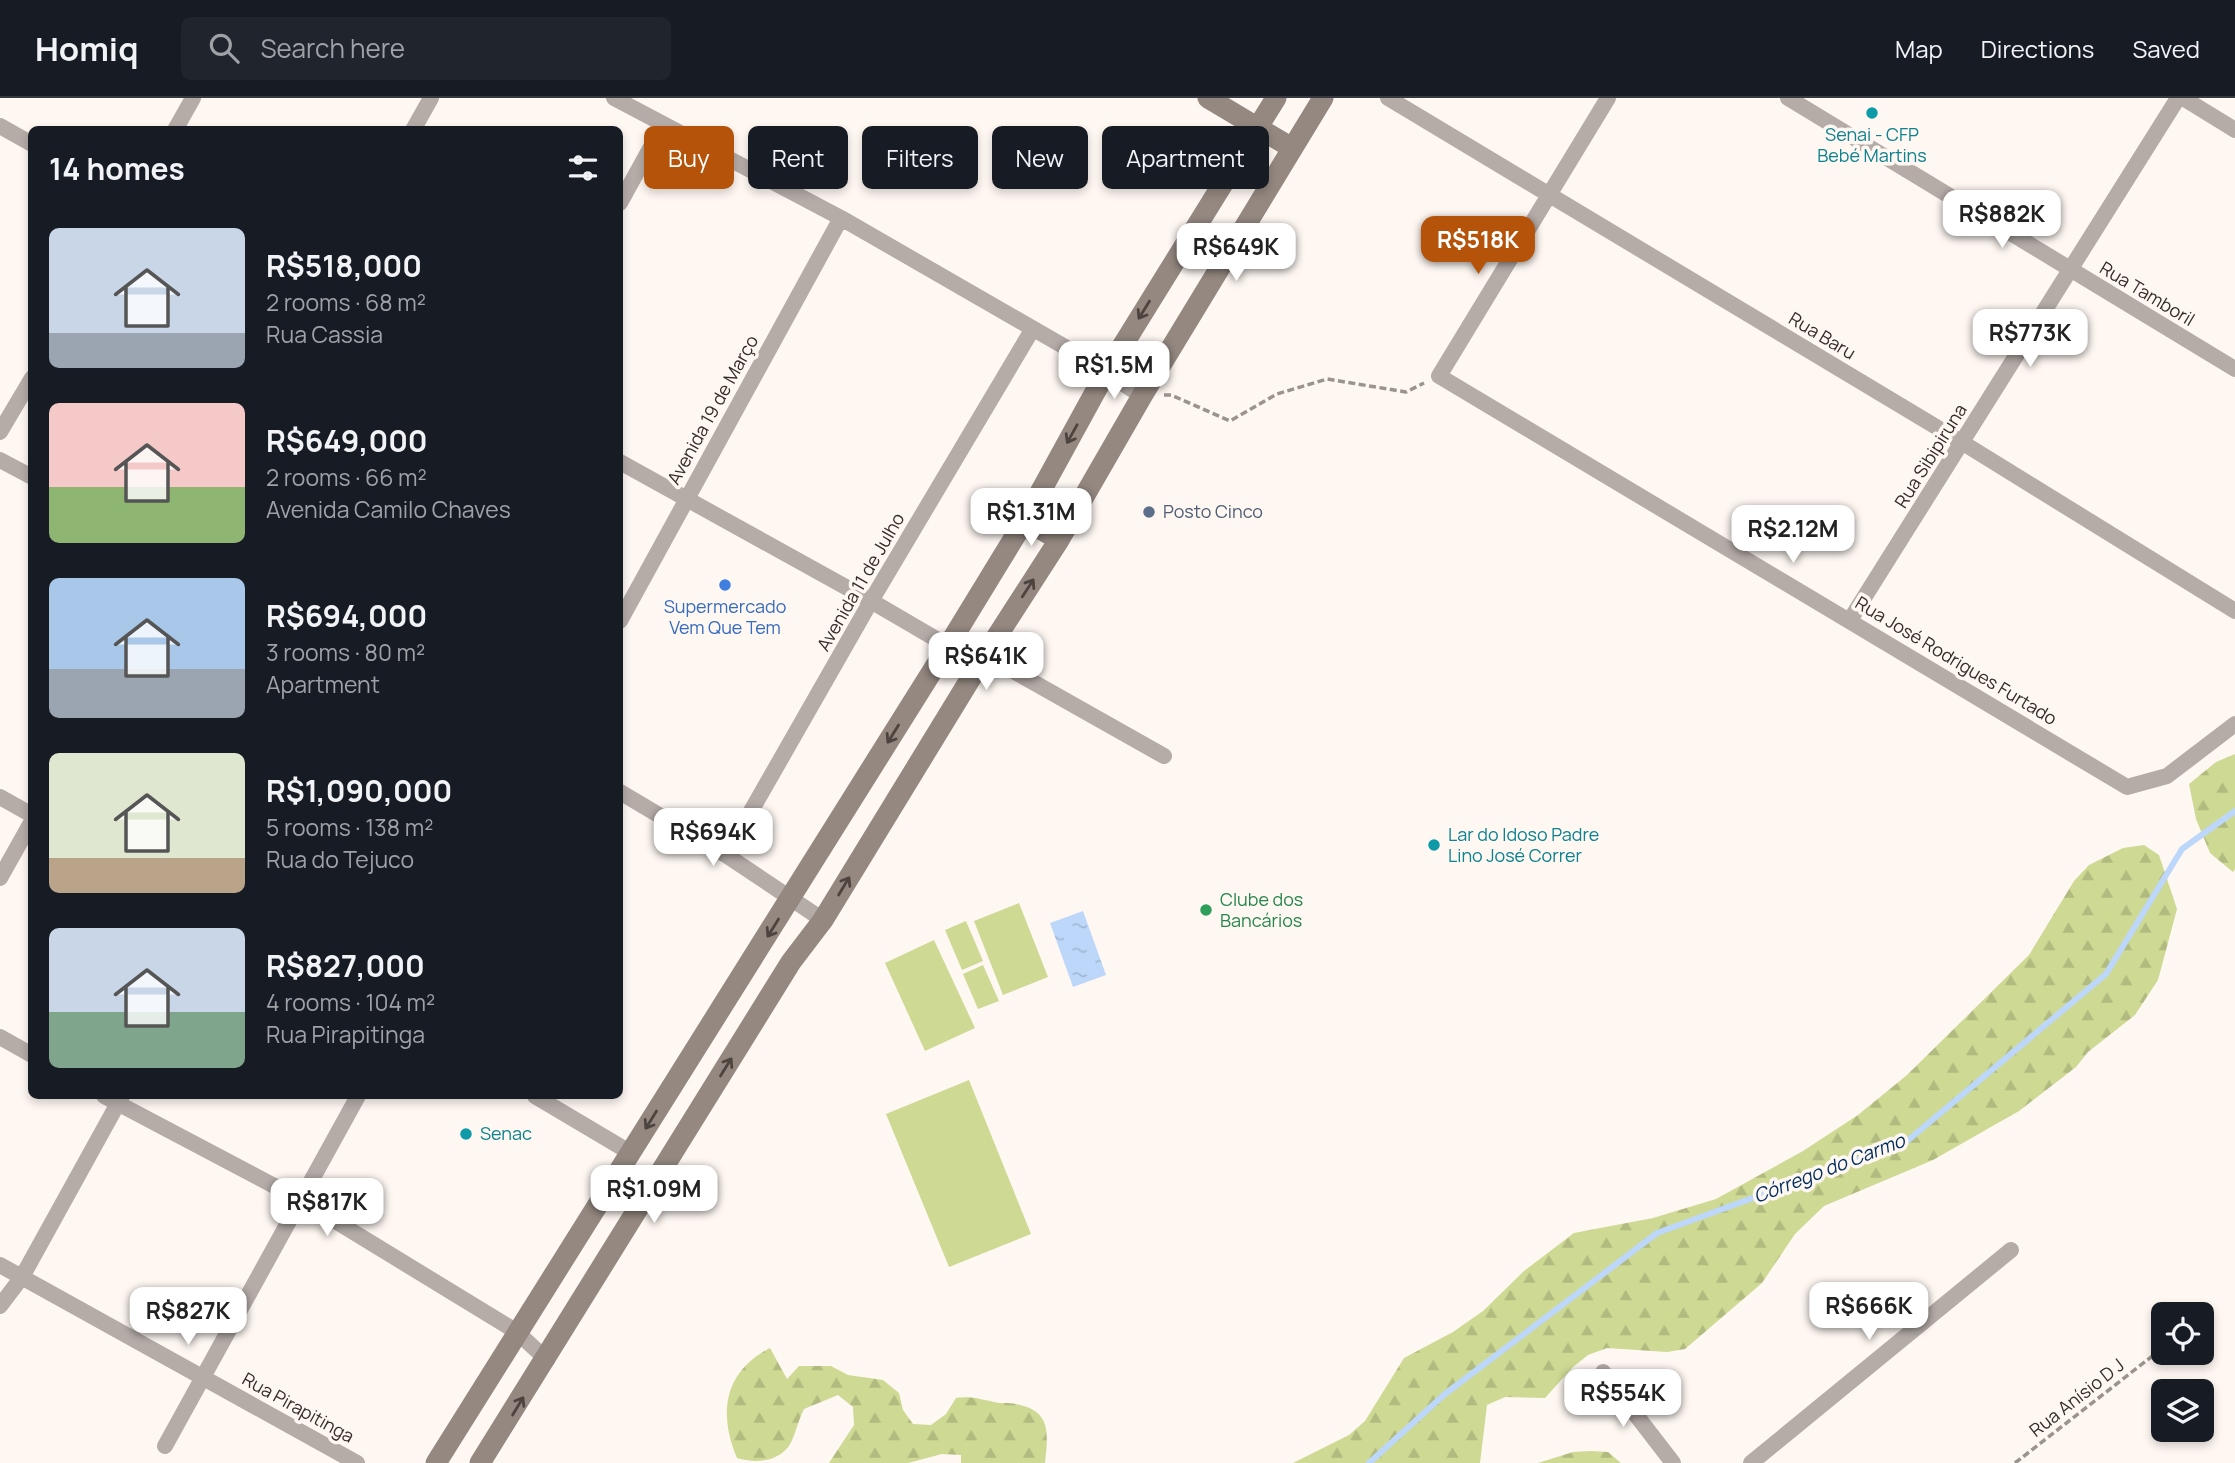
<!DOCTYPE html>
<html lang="en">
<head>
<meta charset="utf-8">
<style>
	:root { --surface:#171b24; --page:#20242c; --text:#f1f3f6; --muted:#9ea1a6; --line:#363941; --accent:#b45309 }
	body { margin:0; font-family:Manrope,sans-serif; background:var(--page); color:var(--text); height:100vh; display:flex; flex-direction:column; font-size:26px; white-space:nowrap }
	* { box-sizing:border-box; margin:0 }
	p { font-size:23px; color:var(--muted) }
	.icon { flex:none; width:38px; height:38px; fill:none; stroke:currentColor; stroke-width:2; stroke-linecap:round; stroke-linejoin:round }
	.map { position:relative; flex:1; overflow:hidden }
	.drawer { position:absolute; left:28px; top:28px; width:595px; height:973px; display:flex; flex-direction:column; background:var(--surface); border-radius:10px; box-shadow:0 4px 10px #0003 }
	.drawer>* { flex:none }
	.hud { position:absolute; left:644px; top:28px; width:665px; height:63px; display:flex; gap:14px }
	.buttons { position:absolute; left:2151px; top:1204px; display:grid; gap:14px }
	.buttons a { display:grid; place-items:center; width:63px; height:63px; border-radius:10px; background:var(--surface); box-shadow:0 4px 10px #0003; font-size:35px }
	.price { position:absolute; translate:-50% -60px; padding:0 16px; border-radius:14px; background:#fff; color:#222; font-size:23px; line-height:46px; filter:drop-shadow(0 2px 4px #0008) }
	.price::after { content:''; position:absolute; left:50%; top:42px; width:21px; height:16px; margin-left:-10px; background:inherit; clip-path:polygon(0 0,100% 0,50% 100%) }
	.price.on { background:var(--accent); color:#fff }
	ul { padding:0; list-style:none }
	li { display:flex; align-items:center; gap:21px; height:175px; padding:0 21px }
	li span { display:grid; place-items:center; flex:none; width:196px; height:140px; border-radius:10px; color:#555 }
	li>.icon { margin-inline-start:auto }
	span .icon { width:84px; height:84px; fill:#fffc; stroke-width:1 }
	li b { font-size:30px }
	h2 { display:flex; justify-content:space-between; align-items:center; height:84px; padding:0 21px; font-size:30px }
	.tag { padding:0 24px; border-radius:10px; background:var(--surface); box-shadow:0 4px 10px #0003; font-size:24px; line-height:63px }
	.tag.on { background:var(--accent); color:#fff }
	header { display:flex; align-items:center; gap:42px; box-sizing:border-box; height:98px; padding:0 35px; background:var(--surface); border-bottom:2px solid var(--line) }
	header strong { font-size:33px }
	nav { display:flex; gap:38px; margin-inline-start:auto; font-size:24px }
	.search { width:490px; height:63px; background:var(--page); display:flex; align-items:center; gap:18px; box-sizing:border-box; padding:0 24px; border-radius:10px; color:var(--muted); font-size:26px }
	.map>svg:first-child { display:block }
	.forest { fill:url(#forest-firs) }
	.garden { fill:#ced993 }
	.water { fill:url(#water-ripples) }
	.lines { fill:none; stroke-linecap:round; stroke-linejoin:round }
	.stream { stroke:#bcd7f9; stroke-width:6 }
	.path { stroke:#9a938e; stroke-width:3.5; stroke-dasharray:7 3.5; stroke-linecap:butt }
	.street { stroke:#b5aca8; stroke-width:16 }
	.secondary { stroke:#948881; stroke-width:21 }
	.oneway { stroke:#4d443f }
	.culture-dot { fill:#0f9aa8; stroke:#fef7f2; stroke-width:2.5 }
	.service-dot { fill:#5c6f8a; stroke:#fef7f2; stroke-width:2.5 }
	.shop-dot { fill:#3f7fe0; stroke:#fef7f2; stroke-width:2.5 }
	.leisure-dot { fill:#2e9e5b; stroke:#fef7f2; stroke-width:2.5 }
	.labels { text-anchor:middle; stroke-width:7; stroke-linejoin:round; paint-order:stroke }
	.culture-label { font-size:18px; fill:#0d838f; stroke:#fef7f2; text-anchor:start }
	.street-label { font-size:18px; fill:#352d29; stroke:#fef7f2 }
	.service-label { font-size:18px; fill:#4e5e75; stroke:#fef7f2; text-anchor:start }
	.shop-label { font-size:18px; fill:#366cbe; stroke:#fef7f2 }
	.leisure-label { font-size:18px; fill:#27864d; stroke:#fef7f2; text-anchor:start }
	.water-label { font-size:19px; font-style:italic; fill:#022f60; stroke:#fef7f2 }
</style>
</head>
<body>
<header>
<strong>Homiq</strong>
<div class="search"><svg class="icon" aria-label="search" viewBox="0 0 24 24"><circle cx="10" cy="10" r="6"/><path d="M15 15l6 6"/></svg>Search here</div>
<nav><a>Map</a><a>Directions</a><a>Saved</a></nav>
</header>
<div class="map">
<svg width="2235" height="1365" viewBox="0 0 2235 1365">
	<defs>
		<pattern id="forest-firs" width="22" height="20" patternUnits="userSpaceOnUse" patternTransform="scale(1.75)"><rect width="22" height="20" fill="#ced993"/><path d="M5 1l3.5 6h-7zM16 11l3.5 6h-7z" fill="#b2bb7f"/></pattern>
		<pattern id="water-ripples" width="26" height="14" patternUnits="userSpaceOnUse" patternTransform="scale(1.75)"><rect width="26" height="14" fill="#bcd7f9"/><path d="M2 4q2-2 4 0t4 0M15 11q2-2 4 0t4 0" fill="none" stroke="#a2b9d5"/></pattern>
	</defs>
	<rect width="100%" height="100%" fill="#fef7f2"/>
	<!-- forest -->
	<path class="forest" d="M2235,656V771L2233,774L2210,755L2196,721L2189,686L2216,664Z
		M2144,747L2159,757L2177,811L2158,882L2135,917L2088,954L2076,969L2019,1013L1933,1062L1824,1108L1795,1136L1762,1185L1685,1251L1667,1254L1607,1250L1588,1257L1573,1269L1545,1300L1505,1299L1487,1307L1480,1365H1293L1349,1337L1365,1323L1404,1260L1453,1234L1483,1213L1524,1173L1574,1135L1653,1120L1716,1101L1803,1053L1858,1017L1907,977L2029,857L2074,783L2089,767L2123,750Z
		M770,1250L787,1281L799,1268H831L848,1277L883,1282L899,1295L903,1312L913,1326L931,1327L946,1316L956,1300C972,1298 979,1301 994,1304C1001,1306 1008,1304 1016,1306C1052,1313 1048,1335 1045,1365H961V1357L942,1356L908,1365H829L854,1327L853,1309L838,1297L804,1311C798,1322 795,1339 789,1348C776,1365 754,1365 737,1360C718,1315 724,1274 770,1250Z
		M1591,1353L1608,1354L1621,1365H1538L1573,1354Z"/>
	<!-- garden -->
	<path class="garden" d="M1019,805L1048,879L1003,897L974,823Z
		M966,823L983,863L962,872L945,832Z
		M934,842L975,930L925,953L885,865Z
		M983,867L999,903L978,911L963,876Z
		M969,982L1031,1136L949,1169L886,1016Z"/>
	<!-- water -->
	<path class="water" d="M1083,813L1106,877L1073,889L1050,825Z"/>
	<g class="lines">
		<!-- stream -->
		<path class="stream" d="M1369,1365L1445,1296L1657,1135L1906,1044L2106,876L2182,751L2235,713"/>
		<!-- path -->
		<path class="path" d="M1164,297H1171L1230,323L1277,296L1327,281L1406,294L1424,285
			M2015,1365L2155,1256"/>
		<!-- street -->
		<path class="street" d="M614,0L841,120L1084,260L1142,298
			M1388,0L1963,345L2235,513
			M1608,0L1439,278L2127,689L2167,678L2235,626
			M1788,0L2235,271
			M2183,0L2235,32
			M0,28L32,46
			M175,32L193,0
			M413,32L431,0
			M620,105L663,27
			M0,334L32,280
			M0,362L32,379
			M620,364L871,503L948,548
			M1850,522L2178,0
			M620,523L841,120
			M985,557L1164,658
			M620,694L726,757L823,822
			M0,699L32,717
			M726,757L871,503L1032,232
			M0,780L32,723
			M0,939L32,957
			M104,998L301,1102L517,1234L547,1262
			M535,998L631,1055
			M0,1167L357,1365
			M0,1208L22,1179L122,998
			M1603,1274L1673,1365
			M165,1348L358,998
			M1751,1365L2011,1152"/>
		<!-- secondary -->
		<path class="secondary" d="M1208,0L1292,50
			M1025,422L1059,442
			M436,1365L948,548L1025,422L1105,276L1276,0
			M480,1365L791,864L823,822L985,557L1059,442L1142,298L1323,0"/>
	</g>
	<!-- one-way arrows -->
	<defs><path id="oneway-shaft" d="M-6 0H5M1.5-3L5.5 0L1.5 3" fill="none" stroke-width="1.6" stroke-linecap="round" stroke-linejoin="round" transform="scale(1.75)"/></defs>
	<g class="oneway">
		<use href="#oneway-shaft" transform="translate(1144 212) rotate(122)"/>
		<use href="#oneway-shaft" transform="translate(1072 336) rotate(119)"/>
		<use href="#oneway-shaft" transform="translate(1028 490) rotate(-57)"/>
		<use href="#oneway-shaft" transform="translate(893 636) rotate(122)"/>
		<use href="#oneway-shaft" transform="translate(844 788) rotate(-59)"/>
		<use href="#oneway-shaft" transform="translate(773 830) rotate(122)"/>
		<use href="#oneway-shaft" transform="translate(726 969) rotate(-58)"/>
		<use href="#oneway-shaft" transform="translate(651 1022) rotate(122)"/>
		<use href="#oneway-shaft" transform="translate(518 1308) rotate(-59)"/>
	</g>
	<!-- markers -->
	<g class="culture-dot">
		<circle cx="1872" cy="15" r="7"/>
		<circle cx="1434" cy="747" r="7"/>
		<circle cx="466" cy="1036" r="7"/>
	</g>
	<circle class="service-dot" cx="1149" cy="414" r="7"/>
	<circle class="shop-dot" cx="725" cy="487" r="7"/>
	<circle class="leisure-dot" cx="1206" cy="812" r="7"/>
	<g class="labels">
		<!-- culture labels -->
		<g class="culture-label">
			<text x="1872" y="43" text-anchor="middle">Senai - CFP<tspan x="1872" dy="21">Bebé Martins</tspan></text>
			<text x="1448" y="743">Lar do Idoso Padre<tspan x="1448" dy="21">Lino José Correr</tspan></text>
			<text x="480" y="1042">Senac</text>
		</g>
		<!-- street labels -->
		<g class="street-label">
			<text transform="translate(2147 196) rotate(31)" y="6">Rua Tamboril</text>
			<text transform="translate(1822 238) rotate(31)" y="6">Rua Baru</text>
			<text transform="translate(713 312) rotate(-61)" y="6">Avenida 19 de Março</text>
			<text transform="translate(1931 358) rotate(-58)" y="6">Rua Sibipiruna</text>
			<text transform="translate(861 484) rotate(-60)" y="6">Avenida 11 de Julho</text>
			<text transform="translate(1956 563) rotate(31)" y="6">Rua José Rodrigues Furtado</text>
			<text transform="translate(2077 1300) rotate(-38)" y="6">Rua Anísio D J</text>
			<text transform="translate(298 1310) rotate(29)" y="6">Rua Pirapitinga</text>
		</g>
		<!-- service labels -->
		<g class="service-label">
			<text x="1163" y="420">Posto Cinco</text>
		</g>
		<!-- shop labels -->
		<g class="shop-label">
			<text x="725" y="515">Supermercado<tspan x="725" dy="21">Vem Que Tem</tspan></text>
		</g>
		<!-- leisure labels -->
		<g class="leisure-label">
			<text x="1220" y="808">Clube dos<tspan x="1220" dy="21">Bancários</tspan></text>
		</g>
		<!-- water labels -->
		<g class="water-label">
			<text transform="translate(1829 1070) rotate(-21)" y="7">Córrego do Carmo</text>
		</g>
	</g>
</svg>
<div class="buttons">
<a><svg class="icon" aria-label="locate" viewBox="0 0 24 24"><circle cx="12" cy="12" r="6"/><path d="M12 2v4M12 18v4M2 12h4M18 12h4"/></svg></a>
<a><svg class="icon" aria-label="layers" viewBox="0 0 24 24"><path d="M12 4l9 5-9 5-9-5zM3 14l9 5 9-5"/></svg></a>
</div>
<b class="price" style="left:2002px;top:152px">R$882K</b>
<b class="price on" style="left:1478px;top:178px">R$518K</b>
<b class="price" style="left:1236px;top:185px">R$649K</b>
<b class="price" style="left:2030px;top:271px">R$773K</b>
<b class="price" style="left:1114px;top:303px">R$1.5M</b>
<b class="price" style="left:1031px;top:450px">R$1.31M</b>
<b class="price" style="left:1793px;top:467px">R$2.12M</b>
<b class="price" style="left:986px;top:594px">R$641K</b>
<b class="price" style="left:713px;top:770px">R$694K</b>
<b class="price" style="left:654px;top:1127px">R$1.09M</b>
<b class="price" style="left:327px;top:1140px">R$817K</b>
<b class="price" style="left:1869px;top:1244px">R$666K</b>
<b class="price" style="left:188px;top:1249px">R$827K</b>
<b class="price" style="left:1623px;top:1331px">R$554K</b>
<div class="hud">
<a class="tag on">Buy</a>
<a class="tag">Rent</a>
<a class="tag">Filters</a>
<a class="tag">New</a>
<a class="tag">Apartment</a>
</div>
<section class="drawer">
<h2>14 homes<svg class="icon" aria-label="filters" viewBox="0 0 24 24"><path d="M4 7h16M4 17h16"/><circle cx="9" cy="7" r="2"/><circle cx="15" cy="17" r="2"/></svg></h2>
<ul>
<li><span style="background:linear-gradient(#c9d6e8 75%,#9aa5b1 0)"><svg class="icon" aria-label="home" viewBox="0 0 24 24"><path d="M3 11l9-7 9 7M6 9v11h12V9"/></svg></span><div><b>R$518,000</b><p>2 rooms · 68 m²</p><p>Rua Cassia</p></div></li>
<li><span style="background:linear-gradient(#f6c9c9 60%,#8fb573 0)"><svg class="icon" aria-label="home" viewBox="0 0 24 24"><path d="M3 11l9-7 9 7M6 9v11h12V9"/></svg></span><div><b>R$649,000</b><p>2 rooms · 66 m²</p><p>Avenida Camilo Chaves</p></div></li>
<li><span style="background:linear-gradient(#a9c7e8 65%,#9aa5b1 0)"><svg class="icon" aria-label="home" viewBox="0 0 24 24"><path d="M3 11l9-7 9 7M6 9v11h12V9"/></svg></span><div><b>R$694,000</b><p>3 rooms · 80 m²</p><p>Apartment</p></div></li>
<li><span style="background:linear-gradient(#dfe7d0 75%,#b9a48a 0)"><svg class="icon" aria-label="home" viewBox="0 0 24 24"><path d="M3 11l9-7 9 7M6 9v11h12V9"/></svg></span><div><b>R$1,090,000</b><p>5 rooms · 138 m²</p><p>Rua do Tejuco</p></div></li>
<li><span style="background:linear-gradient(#c9d6e8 60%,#7fa58c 0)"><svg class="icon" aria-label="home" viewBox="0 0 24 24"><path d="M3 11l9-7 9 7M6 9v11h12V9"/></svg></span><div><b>R$827,000</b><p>4 rooms · 104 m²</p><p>Rua Pirapitinga</p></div></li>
</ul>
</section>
</div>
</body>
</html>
